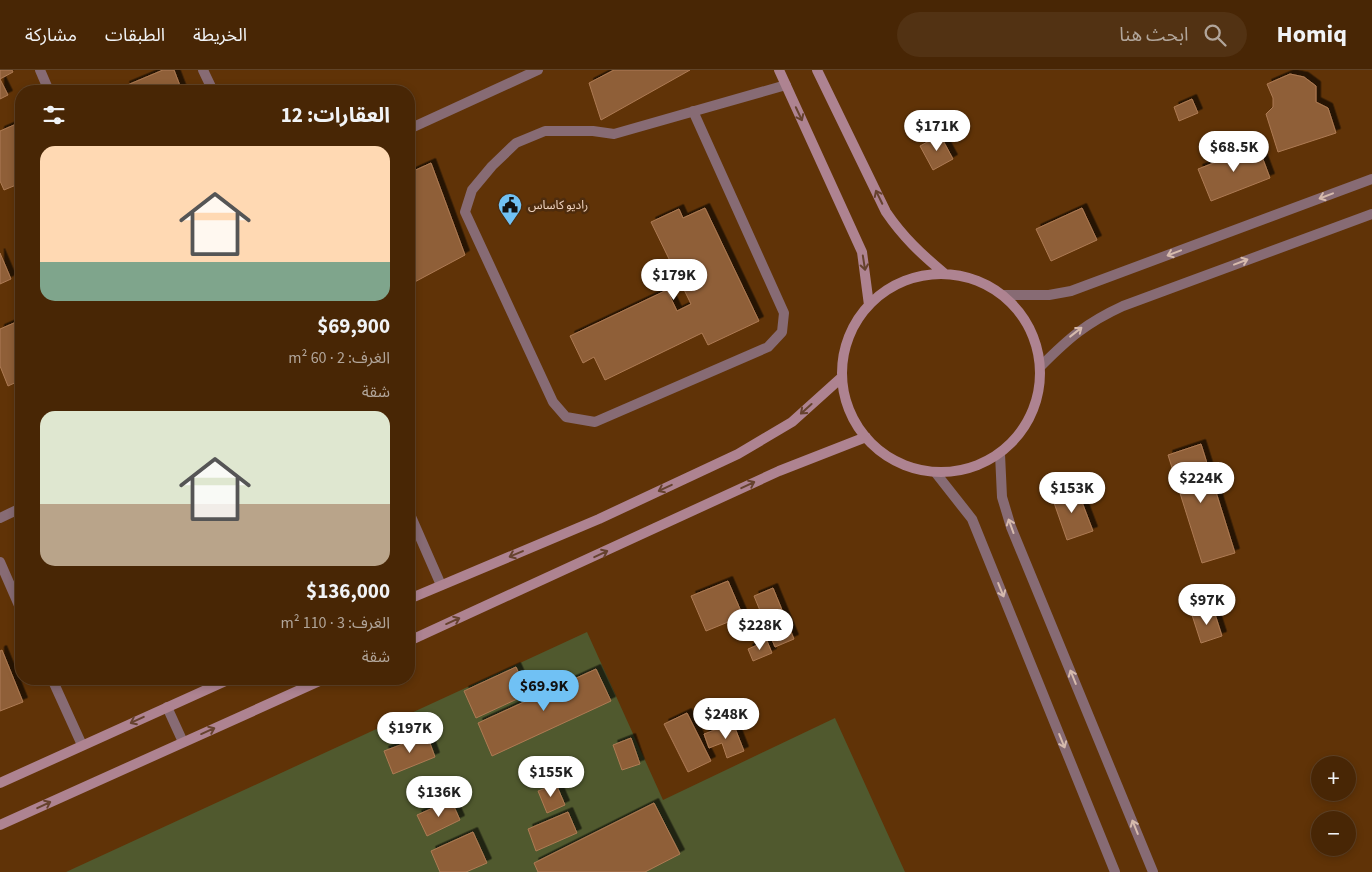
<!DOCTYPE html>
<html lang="ar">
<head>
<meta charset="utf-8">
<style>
	:root { --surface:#482605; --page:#523213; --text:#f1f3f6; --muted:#b1a59a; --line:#604327; --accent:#70c1f4 }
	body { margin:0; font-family:"Source Sans 3","Noto Sans Arabic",sans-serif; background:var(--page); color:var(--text); direction:rtl; height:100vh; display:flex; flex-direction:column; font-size:19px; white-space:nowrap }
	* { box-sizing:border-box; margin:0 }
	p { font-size:16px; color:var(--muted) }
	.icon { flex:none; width:28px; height:28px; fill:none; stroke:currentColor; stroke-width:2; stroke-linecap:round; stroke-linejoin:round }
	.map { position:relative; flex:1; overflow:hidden; direction:ltr }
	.details { position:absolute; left:15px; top:15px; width:400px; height:600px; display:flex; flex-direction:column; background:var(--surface); border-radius:20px; box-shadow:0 2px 8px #0003,0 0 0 1px var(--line); direction:rtl }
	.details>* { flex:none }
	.controls { position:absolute; left:1311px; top:686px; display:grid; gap:10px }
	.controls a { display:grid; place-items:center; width:45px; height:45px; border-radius:50%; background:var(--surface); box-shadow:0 2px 8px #0003,0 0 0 1px var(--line); font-size:25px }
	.price { position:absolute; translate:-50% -42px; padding:0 11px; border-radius:18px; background:#fff; color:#222; font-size:16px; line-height:32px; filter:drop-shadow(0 1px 2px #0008) }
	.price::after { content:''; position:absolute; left:50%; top:30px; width:15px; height:11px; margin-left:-8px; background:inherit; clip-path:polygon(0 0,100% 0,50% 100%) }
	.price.on { background:var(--accent); color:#111 }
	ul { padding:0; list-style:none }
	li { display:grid; align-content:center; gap:10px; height:265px; padding:0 25px }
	li span { display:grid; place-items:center; height:155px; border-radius:15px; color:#555 }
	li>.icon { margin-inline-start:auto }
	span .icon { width:90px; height:90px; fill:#fffc; stroke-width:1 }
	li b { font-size:21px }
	h2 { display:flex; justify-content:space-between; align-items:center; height:60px; padding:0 25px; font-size:21px }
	header { display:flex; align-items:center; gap:30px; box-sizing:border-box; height:70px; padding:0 25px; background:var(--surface); border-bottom:1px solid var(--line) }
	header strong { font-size:24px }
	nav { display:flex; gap:28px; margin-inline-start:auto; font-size:18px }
	.search { width:350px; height:45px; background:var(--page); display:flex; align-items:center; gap:12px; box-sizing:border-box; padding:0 18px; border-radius:28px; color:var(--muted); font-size:19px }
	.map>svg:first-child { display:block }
	.green { fill:#50592e }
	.building { fill:#8f5f38; stroke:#ae7b54; filter:url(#shadow) }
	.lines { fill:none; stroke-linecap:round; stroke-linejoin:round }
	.street { stroke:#876b74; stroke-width:10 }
	.secondary { stroke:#ae8391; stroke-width:10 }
	.oneway { stroke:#66422e }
	.oneway2 { stroke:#d6baad }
	.labels { text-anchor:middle; stroke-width:5; stroke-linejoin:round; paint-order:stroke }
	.poi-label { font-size:12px; fill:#f0d4c0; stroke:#4e2c0d; text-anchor:start }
</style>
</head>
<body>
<header>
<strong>Homiq</strong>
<div class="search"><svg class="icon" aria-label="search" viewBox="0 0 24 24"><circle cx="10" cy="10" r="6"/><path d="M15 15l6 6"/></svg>ابحث هنا</div>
<nav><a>الخريطة</a><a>الطبقات</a><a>مشاركة</a></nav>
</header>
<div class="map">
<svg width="1372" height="802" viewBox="0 0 1372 802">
	<defs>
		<filter id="shadow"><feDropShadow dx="4.5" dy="-4.5" stdDeviation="0" flood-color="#0009"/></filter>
	</defs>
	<rect width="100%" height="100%" fill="#603307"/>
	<!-- green -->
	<path class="green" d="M587,562L663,730L835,648L905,802H66Z"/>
	<!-- building -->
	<path class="building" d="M0,0H12L13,2L0,9Z
		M163,0H174L182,21H127L125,16Z
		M614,0H690L601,50L589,13Z
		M1290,4L1304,7L1316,16V32L1328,38L1336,63L1278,82L1266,44L1273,37V28L1267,14Z
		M0,9L8,25L0,29Z
		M1192,29L1198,43L1179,51L1174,37Z
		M21,52V113L4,120L0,111V61Z
		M940,65L953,89L933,100L920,76Z
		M1258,76L1270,108L1211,131L1198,99Z
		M431,93L465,185L409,215V103Z
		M705,138L759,251L708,275L702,263L605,310L594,287L583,293L570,266L667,220L677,241L691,234L651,152L679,139L683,148Z
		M1082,138L1097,170L1051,191L1036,159Z
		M0,183L11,209L0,214Z
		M21,250V310L8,316L0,296V259Z
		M1201,374L1235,483L1202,493L1168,385Z
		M1077,419L1093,461L1067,470L1052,427Z
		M728,511L743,546L706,561L691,526Z
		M773,518L794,569L775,577L754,526Z
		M1213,538L1222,566L1201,573L1192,545Z
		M767,571L772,583L753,591L748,579Z
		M2,580L23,632L0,641V581Z
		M516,597L528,624L476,648L464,621Z
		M596,599L611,631L492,686L478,653Z
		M687,643L711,691L688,702L664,654Z
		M733,653L744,681L727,688L722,673L709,678L704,664Z
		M427,665L435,687L393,704L384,681Z
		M631,668L640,694L622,700L613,675Z
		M556,714L565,735L547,743L538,721Z
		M451,730L460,750L427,766L417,745Z
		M654,733L680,784L645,802H538L534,793Z
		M568,742L577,763L536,781L528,759Z
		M473,762L487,793L466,802H440L431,781Z"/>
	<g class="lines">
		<!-- street -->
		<path class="street" d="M40,0L49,21
			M203,0L213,21
			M693,41L784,243L782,262L768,277L595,352L566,347L553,332L465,142L472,120L492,96L516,73L545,61H593L614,64L786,15
			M409,59L538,0
			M1004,225H1049L1071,221L1372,109
			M1041,296C1069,268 1086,253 1123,236L1372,144
			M1000,384L1002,427L1011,457L1153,802
			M935,402L972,449L1115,802
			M409,442L441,515
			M0,448L21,438
			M0,492L21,540
			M52,609L82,675
			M167,637L183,672"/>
		<!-- secondary -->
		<path class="secondary" d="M779,0L862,182L869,235
			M817,0L886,142C903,167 921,184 944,203
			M842 303a99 99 0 1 1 198 0a99 99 0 1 1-198 0Z
			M409,529L599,449L738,384L792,352L842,307
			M409,571L779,401L866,367
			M0,713L230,609
			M0,755L324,609"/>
	</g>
	<!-- one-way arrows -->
	<defs><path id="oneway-shaft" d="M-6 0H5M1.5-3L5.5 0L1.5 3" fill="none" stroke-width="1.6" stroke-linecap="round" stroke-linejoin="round" transform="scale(1.25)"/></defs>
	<g class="oneway">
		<use href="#oneway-shaft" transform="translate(799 44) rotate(65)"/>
		<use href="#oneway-shaft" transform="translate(879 127) rotate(-116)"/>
		<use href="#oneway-shaft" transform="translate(864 193) rotate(81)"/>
		<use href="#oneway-shaft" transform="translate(806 339) rotate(138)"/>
		<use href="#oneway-shaft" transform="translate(748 415) rotate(-25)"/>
		<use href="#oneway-shaft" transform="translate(665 418) rotate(155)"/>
		<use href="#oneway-shaft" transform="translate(516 484) rotate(157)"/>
		<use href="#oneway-shaft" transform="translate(601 484) rotate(-25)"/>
		<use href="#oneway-shaft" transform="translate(453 551) rotate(-24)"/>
		<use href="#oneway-shaft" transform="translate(137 650) rotate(155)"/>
		<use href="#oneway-shaft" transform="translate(208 661) rotate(-24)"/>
		<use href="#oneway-shaft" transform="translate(44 735) rotate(-25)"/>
	</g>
	<g class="oneway2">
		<use href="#oneway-shaft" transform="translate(1326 126) rotate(159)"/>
		<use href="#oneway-shaft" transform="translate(1174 183) rotate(159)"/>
		<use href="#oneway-shaft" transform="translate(1241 192) rotate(-21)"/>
		<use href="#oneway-shaft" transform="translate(1076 262) rotate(-38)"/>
		<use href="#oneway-shaft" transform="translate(1011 456) rotate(-110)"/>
		<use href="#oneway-shaft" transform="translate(1001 520) rotate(68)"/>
		<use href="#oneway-shaft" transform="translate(1073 607) rotate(-112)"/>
		<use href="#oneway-shaft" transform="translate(1062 671) rotate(68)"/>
		<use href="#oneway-shaft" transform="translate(1135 757) rotate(-112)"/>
	</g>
	<!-- icons -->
	<defs>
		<g id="civic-pin" transform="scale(1.25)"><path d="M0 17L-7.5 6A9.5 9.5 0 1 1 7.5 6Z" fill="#70c1f4" stroke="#4e2c0d"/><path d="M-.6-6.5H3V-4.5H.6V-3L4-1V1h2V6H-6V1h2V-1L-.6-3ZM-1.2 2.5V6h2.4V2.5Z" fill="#111"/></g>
	</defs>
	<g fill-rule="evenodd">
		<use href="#civic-pin" x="510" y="135"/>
	</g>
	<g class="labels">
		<!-- poi labels -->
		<g class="poi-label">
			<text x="528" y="139">راديو كاساس</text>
		</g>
	</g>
</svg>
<div class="controls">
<a>+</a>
<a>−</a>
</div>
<b class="price" style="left:937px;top:82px">$171K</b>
<b class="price" style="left:1234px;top:103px">$68.5K</b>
<b class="price" style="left:674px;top:231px">$179K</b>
<b class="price" style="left:1201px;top:434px">$224K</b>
<b class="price" style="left:1072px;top:444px">$153K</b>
<b class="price" style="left:1207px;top:556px">$97K</b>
<b class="price" style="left:760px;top:581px">$228K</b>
<b class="price on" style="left:544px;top:642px">$69.9K</b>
<b class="price" style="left:726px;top:670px">$248K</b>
<b class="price" style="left:410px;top:684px">$197K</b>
<b class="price" style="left:551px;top:728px">$155K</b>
<b class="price" style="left:439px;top:748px">$136K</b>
<section class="details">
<h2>العقارات: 12<svg class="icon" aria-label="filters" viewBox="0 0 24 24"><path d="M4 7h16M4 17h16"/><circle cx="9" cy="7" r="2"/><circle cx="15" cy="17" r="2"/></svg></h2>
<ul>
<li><span style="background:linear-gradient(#ffd9b3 75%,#7fa58c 0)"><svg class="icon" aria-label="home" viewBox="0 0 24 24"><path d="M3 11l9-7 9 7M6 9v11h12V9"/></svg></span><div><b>$69,900</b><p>الغرف: 2 · 60 m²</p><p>شقة</p></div></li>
<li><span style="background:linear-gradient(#dfe7d0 60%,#b9a48a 0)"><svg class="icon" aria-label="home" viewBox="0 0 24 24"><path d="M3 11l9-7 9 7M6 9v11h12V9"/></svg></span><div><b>$136,000</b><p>الغرف: 3 · 110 m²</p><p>شقة</p></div></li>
</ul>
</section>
</div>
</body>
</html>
